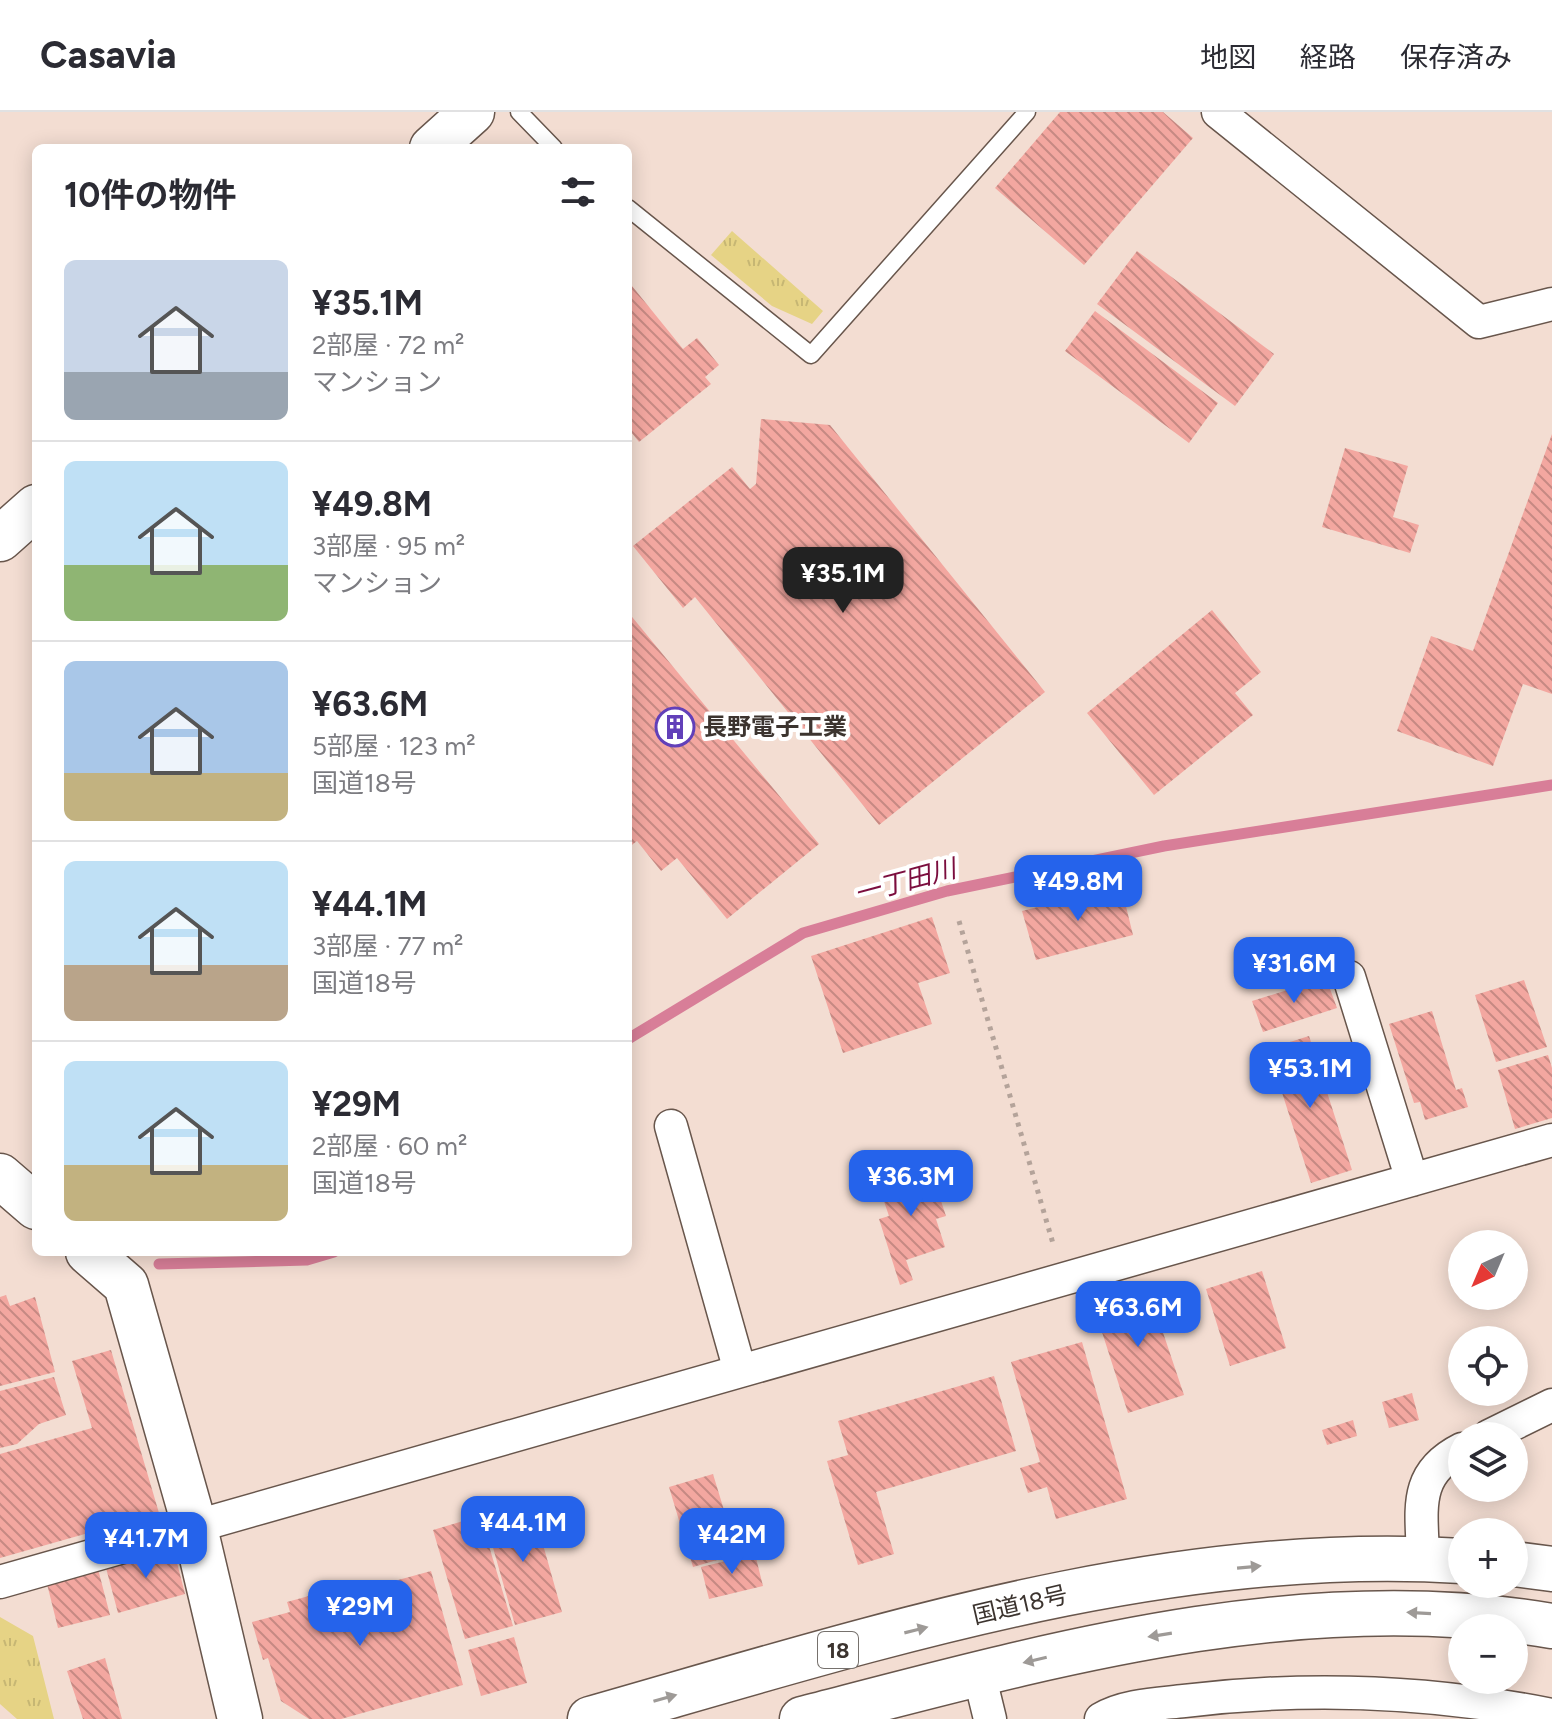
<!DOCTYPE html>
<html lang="ja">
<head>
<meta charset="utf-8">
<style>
	:root { --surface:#fff; --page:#f2f2f3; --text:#2b2b33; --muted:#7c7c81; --line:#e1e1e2; --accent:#2563eb }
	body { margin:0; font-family:Figtree,"Noto Sans JP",sans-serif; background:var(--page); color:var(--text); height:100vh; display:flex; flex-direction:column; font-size:30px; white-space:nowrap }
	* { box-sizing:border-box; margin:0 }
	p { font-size:26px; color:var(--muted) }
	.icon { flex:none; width:44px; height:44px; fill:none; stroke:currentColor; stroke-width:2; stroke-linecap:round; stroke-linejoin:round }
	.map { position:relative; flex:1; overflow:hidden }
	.sheet { position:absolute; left:32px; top:32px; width:600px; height:1112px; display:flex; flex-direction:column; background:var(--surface); border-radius:12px; box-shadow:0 4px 20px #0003 }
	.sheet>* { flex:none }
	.needle { width:52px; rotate:224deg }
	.controls { position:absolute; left:1448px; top:1118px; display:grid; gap:16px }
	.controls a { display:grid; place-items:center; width:80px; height:80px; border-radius:50%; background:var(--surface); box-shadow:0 4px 20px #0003; font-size:40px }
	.price { position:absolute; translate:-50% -68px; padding:0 18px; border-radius:16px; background:var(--accent); color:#fff; font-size:26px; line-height:52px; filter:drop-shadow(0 2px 4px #0008) }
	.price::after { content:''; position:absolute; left:50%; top:48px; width:24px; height:18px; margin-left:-12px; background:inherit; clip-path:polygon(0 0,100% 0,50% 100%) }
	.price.current { background:#222; color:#fff }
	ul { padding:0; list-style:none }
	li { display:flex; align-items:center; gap:24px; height:200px; padding:0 32px }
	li+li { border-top:2px solid var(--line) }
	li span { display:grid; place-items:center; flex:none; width:224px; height:160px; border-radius:12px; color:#555 }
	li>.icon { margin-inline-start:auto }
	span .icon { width:96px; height:96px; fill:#fffc; stroke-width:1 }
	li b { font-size:34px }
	h2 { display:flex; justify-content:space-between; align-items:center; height:96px; padding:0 32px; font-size:34px }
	header { display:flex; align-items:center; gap:48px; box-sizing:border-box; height:112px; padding:0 40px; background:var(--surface); border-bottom:2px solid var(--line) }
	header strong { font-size:38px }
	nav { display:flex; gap:44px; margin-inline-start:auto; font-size:28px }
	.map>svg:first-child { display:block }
	.grass { fill:url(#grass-tufts) }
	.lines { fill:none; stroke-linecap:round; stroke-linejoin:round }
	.stream { stroke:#d87e98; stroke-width:11 }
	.building { fill:url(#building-back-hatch) }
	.lane-casing { stroke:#68564c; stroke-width:19 }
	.street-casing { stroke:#68564c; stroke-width:35 }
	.secondary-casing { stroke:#68564c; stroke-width:47 }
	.highway-casing { stroke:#68564c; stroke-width:47 }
	.path { stroke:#b4a39a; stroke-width:5; stroke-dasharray:4 6; stroke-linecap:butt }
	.lane { stroke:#fff; stroke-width:16 }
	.street { stroke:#fff; stroke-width:32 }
	.secondary { stroke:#fff; stroke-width:44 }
	.highway { stroke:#fff; stroke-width:44 }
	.oneway { fill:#9e9a97 }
	.labels { text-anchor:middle; stroke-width:8; stroke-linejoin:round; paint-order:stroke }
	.shield { fill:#fff; stroke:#76716d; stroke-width:2 }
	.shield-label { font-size:22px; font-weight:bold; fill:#3c342f }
	.poi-label { font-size:24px; font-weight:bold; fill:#3c342f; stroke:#fff; text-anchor:start }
	.street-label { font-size:24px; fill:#3c342f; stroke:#fff }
	.water-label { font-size:26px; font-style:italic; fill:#7b0d3e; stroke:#fff }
</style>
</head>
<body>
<header>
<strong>Casavia</strong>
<nav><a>地図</a><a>経路</a><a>保存済み</a></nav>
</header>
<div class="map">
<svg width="1552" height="1607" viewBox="0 0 1552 1607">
	<defs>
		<pattern id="grass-tufts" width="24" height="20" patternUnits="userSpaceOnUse" patternTransform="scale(2)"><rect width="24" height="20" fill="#e6d385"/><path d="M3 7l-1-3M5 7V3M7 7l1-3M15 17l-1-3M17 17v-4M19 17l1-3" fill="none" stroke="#c6b673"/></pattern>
		<pattern id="building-back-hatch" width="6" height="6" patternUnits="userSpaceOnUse" patternTransform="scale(2)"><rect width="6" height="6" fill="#f3a7a0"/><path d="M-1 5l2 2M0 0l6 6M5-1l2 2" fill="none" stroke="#c68983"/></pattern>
	</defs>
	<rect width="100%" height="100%" fill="#f3ddd2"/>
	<!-- grass -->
	<path class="grass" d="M732,119L823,199L812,212L772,194L711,143Z
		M0,1505L33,1524L54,1607H17L0,1592Z"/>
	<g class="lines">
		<!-- stream -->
		<path class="stream" d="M628,927L803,821L947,779L1164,734L1552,673
			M159,1152L307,1148L334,1140"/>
	</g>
	<!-- building -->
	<path class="building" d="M1060,0H1163L1193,26L1084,153L995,76Z
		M1137,139L1274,242L1235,294L1097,192Z
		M628,169L683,237L697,226L719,253L705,265L711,272L639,330L631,320L628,323Z
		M1095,199L1218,291L1189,331L1065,239Z
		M761,307L830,313L1045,580L879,713L695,485L683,496L633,434L732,355L750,377L756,372Z
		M1552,322V582L1523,572L1493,654L1397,619L1431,524L1473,539Z
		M1345,336L1408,354L1393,405L1419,413L1410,441L1322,415Z
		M1212,498L1261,560L1235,581L1253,603L1154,683L1087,601Z
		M628,500L819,732L727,807L677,746L661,759L637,729L628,736Z
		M1121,774L1133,823L1036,848L1022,799Z
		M932,805L950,861L918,871L932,912L843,941L811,844Z
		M1326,866L1337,896L1263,920L1252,889Z
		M1524,868L1547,935L1496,950L1475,883Z
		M1432,899L1456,978L1462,976L1468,995L1425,1008L1420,990L1414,991L1389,912Z
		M1309,924L1352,1058L1311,1071L1268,937Z
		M1548,943L1552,956V1006L1515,1017L1498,958Z
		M929,1053L946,1104L936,1107L945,1135L906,1148L913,1168L900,1173L879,1107L889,1104L877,1069Z
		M1262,1159L1286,1236L1230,1254L1206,1177Z
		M1147,1173L1184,1283L1128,1301L1092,1189Z
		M6,1183L10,1194L35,1185L55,1260L0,1274V1185Z
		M1082,1230L1127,1387L1056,1407L1047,1375L1028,1381L1020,1356L1040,1350L1011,1250Z
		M111,1238L159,1401L0,1446V1342L92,1316L72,1249Z
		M994,1264L1016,1339L876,1380L894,1442L858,1453L827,1349L848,1343L838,1309Z
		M54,1265L66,1303L39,1312L17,1332L0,1336V1279Z
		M1412,1281L1419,1308L1389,1316L1382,1290Z
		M1353,1308L1357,1324L1327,1333L1322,1318Z
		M713,1362L727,1408L745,1402L755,1437L693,1455L669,1375Z
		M531,1390L562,1500L515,1513L484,1404Z
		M480,1404L513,1514L465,1527L433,1418Z
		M173,1435L185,1482L118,1501L106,1456Z
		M755,1442L763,1474L709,1487L701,1455Z
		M98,1457L110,1503L58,1516L47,1472Z
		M431,1459L463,1573L341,1607H309L281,1589L268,1546L263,1548L252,1510L290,1500L287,1490L367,1468L369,1476Z
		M514,1525L527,1571L481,1584L468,1538Z
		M105,1546L122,1607H83L67,1559Z"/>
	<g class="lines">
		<!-- lane casing -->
		<g class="lane-casing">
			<path id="lane" d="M519,0L554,36
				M628,96L811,243L1027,0"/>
		</g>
		<!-- street casing -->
		<g class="street-casing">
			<path id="street" d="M1218,0L1479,210L1552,192
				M1349,865L1412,1068
				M671,1014L740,1259
				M1489,1324L1552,1293
				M1423,1446C1422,1399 1412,1362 1462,1337
				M0,1470L1552,1028
				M979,1562L990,1607
				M1101,1607C1124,1593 1158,1592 1184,1589C1307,1574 1431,1579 1552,1603"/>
		</g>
		<!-- secondary casing -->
		<g class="secondary-casing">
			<path id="secondary" d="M432,36L472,0
				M0,427L36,395
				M0,1064L36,1095
				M88,1140L126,1173L195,1416L240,1607"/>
		</g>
		<!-- highway casing -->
		<g class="highway-casing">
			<path id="highway" d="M1514,1452L1552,1457
				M590,1607C871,1527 1166,1430 1462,1449
				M802,1607C1046,1544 1299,1471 1552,1514"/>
		</g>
		<!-- path -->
		<path class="path" d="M959,809L1054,1135"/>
		<!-- lane -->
		<use href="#lane" class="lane"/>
		<!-- street -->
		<use href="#street" class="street"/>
		<!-- secondary -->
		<use href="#secondary" class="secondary"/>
		<!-- highway -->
		<use href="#highway" class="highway"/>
	</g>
	<!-- one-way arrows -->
	<defs><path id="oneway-solid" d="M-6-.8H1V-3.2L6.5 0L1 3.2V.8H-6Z" transform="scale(2)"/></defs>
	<g class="oneway">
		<use href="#oneway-solid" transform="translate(1249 1455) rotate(-5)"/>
		<use href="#oneway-solid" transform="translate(1419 1501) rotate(-177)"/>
		<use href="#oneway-solid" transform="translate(916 1518) rotate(-14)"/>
		<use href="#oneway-solid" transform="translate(1160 1523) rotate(171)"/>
		<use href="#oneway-solid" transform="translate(1035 1548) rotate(167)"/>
		<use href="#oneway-solid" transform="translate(665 1586) rotate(-16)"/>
	</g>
	<!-- icons -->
	<defs>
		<g id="building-ring" transform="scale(2)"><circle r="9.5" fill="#fff" stroke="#6240b9" stroke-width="1.5"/><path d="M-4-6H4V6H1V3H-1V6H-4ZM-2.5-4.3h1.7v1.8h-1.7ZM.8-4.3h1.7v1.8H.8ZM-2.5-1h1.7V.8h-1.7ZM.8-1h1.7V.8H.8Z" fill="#6240b9"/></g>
	</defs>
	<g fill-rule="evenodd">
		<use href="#building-ring" x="675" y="615"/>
	</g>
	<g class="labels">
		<!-- shield labels -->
		<rect class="shield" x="818" y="1520" width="40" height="36" rx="6"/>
		<g class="shield-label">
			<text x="838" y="1546">18</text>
		</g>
		<!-- poi labels -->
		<g class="poi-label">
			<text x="703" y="623">長野電子工業</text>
		</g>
		<!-- street labels -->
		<g class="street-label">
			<text transform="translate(1020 1493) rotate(-13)" y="8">国道18号</text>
		</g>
		<!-- water labels -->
		<g class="water-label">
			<text transform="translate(905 769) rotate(-15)" y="9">一丁田川</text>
		</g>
	</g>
</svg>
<div class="controls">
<a><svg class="needle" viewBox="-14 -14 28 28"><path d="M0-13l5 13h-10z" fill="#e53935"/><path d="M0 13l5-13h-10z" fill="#7c7c81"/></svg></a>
<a><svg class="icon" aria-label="locate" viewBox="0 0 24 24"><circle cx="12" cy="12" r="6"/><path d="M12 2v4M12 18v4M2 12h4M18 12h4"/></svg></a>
<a><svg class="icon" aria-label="layers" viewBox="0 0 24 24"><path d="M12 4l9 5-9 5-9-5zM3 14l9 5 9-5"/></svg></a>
<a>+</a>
<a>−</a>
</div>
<b class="price current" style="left:843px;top:503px">¥35.1M</b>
<b class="price" style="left:1078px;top:811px">¥49.8M</b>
<b class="price" style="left:1294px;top:893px">¥31.6M</b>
<b class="price" style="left:1310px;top:998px">¥53.1M</b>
<b class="price" style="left:911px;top:1106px">¥36.3M</b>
<b class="price" style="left:1138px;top:1237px">¥63.6M</b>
<b class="price" style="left:523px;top:1452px">¥44.1M</b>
<b class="price" style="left:732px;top:1464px">¥42M</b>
<b class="price" style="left:146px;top:1468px">¥41.7M</b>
<b class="price" style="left:360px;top:1536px">¥29M</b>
<section class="sheet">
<h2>10件の物件<svg class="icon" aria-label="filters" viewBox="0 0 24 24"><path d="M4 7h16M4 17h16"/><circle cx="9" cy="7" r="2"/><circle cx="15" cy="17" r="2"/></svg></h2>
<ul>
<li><span style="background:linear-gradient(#c9d6e8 70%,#9aa5b1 0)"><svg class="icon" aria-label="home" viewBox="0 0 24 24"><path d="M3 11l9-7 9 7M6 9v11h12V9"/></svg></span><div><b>¥35.1M</b><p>2部屋 · 72 m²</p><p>マンション</p></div></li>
<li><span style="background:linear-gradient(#bfe0f5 65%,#8fb573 0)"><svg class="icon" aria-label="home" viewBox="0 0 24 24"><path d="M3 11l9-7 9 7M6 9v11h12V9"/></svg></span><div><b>¥49.8M</b><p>3部屋 · 95 m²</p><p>マンション</p></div></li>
<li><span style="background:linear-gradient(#a9c7e8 70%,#c2b280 0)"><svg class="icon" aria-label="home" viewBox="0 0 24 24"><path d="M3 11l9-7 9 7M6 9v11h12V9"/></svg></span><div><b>¥63.6M</b><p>5部屋 · 123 m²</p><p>国道18号</p></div></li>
<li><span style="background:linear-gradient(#bfe0f5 65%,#b9a48a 0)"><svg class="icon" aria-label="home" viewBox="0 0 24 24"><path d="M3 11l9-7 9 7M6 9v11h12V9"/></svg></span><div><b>¥44.1M</b><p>3部屋 · 77 m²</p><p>国道18号</p></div></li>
<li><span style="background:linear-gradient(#bfe0f5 65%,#c2b280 0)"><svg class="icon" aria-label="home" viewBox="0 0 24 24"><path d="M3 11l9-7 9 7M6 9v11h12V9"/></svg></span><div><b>¥29M</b><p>2部屋 · 60 m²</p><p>国道18号</p></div></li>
</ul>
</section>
</div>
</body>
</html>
